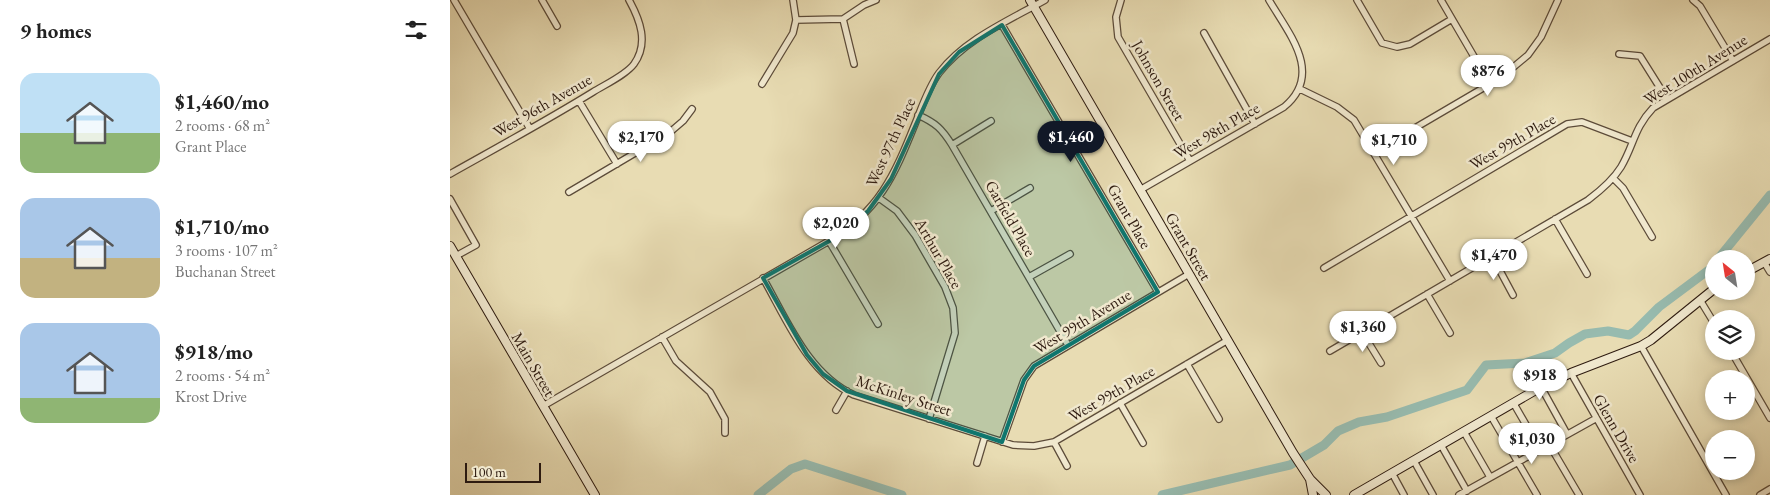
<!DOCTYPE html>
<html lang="en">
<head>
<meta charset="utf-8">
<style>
	:root { --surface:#fff; --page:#f6f6f6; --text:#222; --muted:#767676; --accent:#111827 }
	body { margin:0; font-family:"EB Garamond",serif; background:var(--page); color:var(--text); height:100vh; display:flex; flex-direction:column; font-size:19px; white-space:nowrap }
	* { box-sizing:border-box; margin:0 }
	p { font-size:16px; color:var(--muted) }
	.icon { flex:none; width:28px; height:28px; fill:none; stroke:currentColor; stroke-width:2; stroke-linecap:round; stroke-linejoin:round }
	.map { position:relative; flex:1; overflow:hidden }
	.side { display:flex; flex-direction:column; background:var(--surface); width:450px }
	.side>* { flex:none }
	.needle { width:32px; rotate:330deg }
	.fabs { position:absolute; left:1255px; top:250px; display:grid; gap:10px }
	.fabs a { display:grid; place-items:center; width:50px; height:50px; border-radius:50%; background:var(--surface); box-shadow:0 2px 8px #0003; font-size:25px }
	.scale { position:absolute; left:15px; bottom:12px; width:76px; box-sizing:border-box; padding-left:5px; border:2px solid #2e1b10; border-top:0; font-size:14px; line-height:18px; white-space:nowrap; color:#2e1b10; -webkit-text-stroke:4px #f0e8ce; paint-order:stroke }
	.price { position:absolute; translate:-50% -42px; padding:0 11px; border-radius:18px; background:#fff; color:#222; font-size:16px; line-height:32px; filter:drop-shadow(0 1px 2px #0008) }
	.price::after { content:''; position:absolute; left:50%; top:30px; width:15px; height:11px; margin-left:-8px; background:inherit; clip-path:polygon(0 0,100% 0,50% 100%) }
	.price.active { background:var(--accent); color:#fff }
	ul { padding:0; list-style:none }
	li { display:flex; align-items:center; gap:15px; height:125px; padding:0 20px }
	li span { display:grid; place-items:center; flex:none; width:140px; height:100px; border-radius:15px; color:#555 }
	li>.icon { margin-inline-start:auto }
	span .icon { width:60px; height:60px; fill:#fffc; stroke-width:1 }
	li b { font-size:21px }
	h2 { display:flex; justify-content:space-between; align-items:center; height:60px; padding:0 20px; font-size:21px }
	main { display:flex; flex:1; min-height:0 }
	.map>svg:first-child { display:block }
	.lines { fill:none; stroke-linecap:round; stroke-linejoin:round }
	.river { stroke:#97bbaf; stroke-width:9 }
	.street-casing { stroke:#5c4b39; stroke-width:8 }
	.secondary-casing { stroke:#2e1b10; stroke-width:10 }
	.street { stroke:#f0e8ce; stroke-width:5.5 }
	.secondary { stroke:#f0e8ce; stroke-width:8 }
	.marked { fill:#0f766e; fill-opacity:0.2; stroke:#0f766e; stroke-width:4; stroke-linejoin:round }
	.labels { text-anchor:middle; stroke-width:5; stroke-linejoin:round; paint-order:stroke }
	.street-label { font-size:16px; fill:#2e1b10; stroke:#f0e8ce }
</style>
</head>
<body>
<main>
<section class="side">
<h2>9 homes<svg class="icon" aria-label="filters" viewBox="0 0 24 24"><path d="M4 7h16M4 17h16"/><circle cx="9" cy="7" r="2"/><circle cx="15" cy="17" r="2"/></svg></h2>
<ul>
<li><span style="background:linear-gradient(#bfe0f5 60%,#8fb573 0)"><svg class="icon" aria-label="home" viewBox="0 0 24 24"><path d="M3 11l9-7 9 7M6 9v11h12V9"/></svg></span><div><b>$1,460/mo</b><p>2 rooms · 68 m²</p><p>Grant Place</p></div></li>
<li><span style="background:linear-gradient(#a9c7e8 60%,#c2b280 0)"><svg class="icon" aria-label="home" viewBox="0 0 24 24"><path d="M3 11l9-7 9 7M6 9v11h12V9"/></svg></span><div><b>$1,710/mo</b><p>3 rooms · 107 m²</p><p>Buchanan Street</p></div></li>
<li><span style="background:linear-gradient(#a9c7e8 75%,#8fb573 0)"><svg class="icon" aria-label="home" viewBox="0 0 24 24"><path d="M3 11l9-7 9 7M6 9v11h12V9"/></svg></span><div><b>$918/mo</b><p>2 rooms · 54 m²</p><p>Krost Drive</p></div></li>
</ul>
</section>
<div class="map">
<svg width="1320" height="495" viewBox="0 0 1320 495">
	<rect width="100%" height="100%" fill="#e8dcb3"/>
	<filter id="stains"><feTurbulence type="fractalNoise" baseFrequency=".004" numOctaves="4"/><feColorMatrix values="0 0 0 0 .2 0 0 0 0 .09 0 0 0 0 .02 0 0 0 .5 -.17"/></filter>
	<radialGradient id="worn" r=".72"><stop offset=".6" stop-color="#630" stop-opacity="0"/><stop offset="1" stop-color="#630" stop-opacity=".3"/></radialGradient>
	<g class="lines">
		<!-- river -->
		<path class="river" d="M1268,259L1320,195
			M308,495L341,469L355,464L452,495
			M712,495L840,465L874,445L888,431L909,422L937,417L1017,390L1036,365L1075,363L1105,353L1119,343L1135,334L1158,331L1179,335L1185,331L1209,307L1260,269L1264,264"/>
		<!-- street casing -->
		<g class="street-casing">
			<path id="street" d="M4,0L80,129
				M92,0L107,26
				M671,0L666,17L668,37L740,161
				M907,0L932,43L947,47L960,44L1002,19
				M991,0L1040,84
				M1243,0L1250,6L1283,61
				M393,19L404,64
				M346,20L393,19L414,5L426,0
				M552,25L708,292
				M754,33L805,124
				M1169,54L1190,56L1217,99
				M312,84L343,33L346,20L343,0
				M850,89L887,107L904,120L1000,281
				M129,101L167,164
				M468,115C486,123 492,129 502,145L618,345
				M502,145L541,121
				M924,152L1040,84L1060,70L1078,55L1091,37L1108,0
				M0,174C48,147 96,121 143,92C154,85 176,75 184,64C199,43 190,20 179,0
				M1163,178L1173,188L1202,237
				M690,190L834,107C874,74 839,34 819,0
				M119,192L219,133L233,121L242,109
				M429,198L447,211L465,235L495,287L503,308L505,333L479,419
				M0,199L26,245L6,256
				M541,211L580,188
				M1105,219L1137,274
				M379,241L428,324
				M1042,256L1063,295
				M1314,262L1320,272
				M874,268L1117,124L1132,122L1182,141
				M579,277L620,254
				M313,278C337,320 358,374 404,395L563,445L584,446L604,442L778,340
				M977,294L1000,333
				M1250,300L1264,323
				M912,332L931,363
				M212,337L226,361L260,392L275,419V433
				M1191,346L1276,495
				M880,351L1138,200C1150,191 1163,180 1171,167C1184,145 1184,128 1203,108L1320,39
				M1281,351L1320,418
				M737,364L769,419
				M1121,373L1190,495
				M1091,387L1117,434
				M670,403L693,443
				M1064,404L1090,449
				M93,406L379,241C429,211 444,176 465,124C472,107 478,88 489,73C515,39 558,21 595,0
				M386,410L397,391
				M1041,416L1087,495
				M1014,432L1040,477
				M552,442L574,380L584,366L739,274
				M604,442L617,466
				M1099,444L1129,495
				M991,445L1017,491
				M964,461L983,495
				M527,463L535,436
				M942,473L954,495
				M1009,495L1145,419
				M1310,495L1320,489"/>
		</g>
		<!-- secondary casing -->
		<g class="secondary-casing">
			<path id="secondary" d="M580,0L843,453L860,479L876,495
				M0,246L145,495
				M1296,272L1320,259
				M860,479L863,495
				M904,495L1091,387L1121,373L1191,346L1201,340L1264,289"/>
		</g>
		<!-- street -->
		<use href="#street" class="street"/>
		<!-- secondary -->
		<use href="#secondary" class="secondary"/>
	</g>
	<!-- marked area -->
	<path class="marked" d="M552,25L708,292L584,366L574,380L552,442L397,391L373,374L357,355L313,278L392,234L418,211L441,179L489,74L509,52Z"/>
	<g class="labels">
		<!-- street labels -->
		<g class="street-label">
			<text transform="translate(1245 69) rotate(-32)" y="6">West 100th Avenue</text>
			<text transform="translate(709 80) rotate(60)" y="6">Johnson Street</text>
			<text transform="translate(92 105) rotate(-30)" y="6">West 96th Avenue</text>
			<text transform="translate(766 130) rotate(-30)" y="6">West 98th Place</text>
			<text transform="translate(1062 141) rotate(-30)" y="6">West 99th Place</text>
			<text transform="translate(440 142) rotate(-65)" y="6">West 97th Place</text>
			<text transform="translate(680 216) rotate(60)" y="6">Grant Place</text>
			<text transform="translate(561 218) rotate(60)" y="6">Garfield Place</text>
			<text transform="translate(739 246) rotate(60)" y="6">Grant Street</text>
			<text transform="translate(489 253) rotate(60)" y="6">Arthur Place</text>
			<text transform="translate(632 321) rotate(-31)" y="6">West 99th Avenue</text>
			<text transform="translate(84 364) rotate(60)" y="6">Main Street</text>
			<text transform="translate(661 393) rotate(-30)" y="6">West 99th Place</text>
			<text transform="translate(454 395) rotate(18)" y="6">McKinley Street</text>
			<text transform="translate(1167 428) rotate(60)" y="6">Glenn Drive</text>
		</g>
	</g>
	<rect width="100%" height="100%" filter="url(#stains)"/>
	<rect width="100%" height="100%" fill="url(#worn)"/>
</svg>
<div class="fabs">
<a><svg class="needle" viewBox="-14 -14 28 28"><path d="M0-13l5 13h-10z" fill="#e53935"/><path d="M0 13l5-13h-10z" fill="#767676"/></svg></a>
<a><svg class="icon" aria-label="layers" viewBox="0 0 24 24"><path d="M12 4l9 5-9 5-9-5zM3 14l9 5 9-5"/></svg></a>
<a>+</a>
<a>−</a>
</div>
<div class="scale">100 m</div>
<b class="price" style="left:1038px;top:97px">$876</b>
<b class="price" style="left:191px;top:163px">$2,170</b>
<b class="price active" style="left:621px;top:163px">$1,460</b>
<b class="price" style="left:944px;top:166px">$1,710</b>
<b class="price" style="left:386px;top:249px">$2,020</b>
<b class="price" style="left:1044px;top:281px">$1,470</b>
<b class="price" style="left:913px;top:353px">$1,360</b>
<b class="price" style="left:1090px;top:401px">$918</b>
<b class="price" style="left:1082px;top:465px">$1,030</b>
</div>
</main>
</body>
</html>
